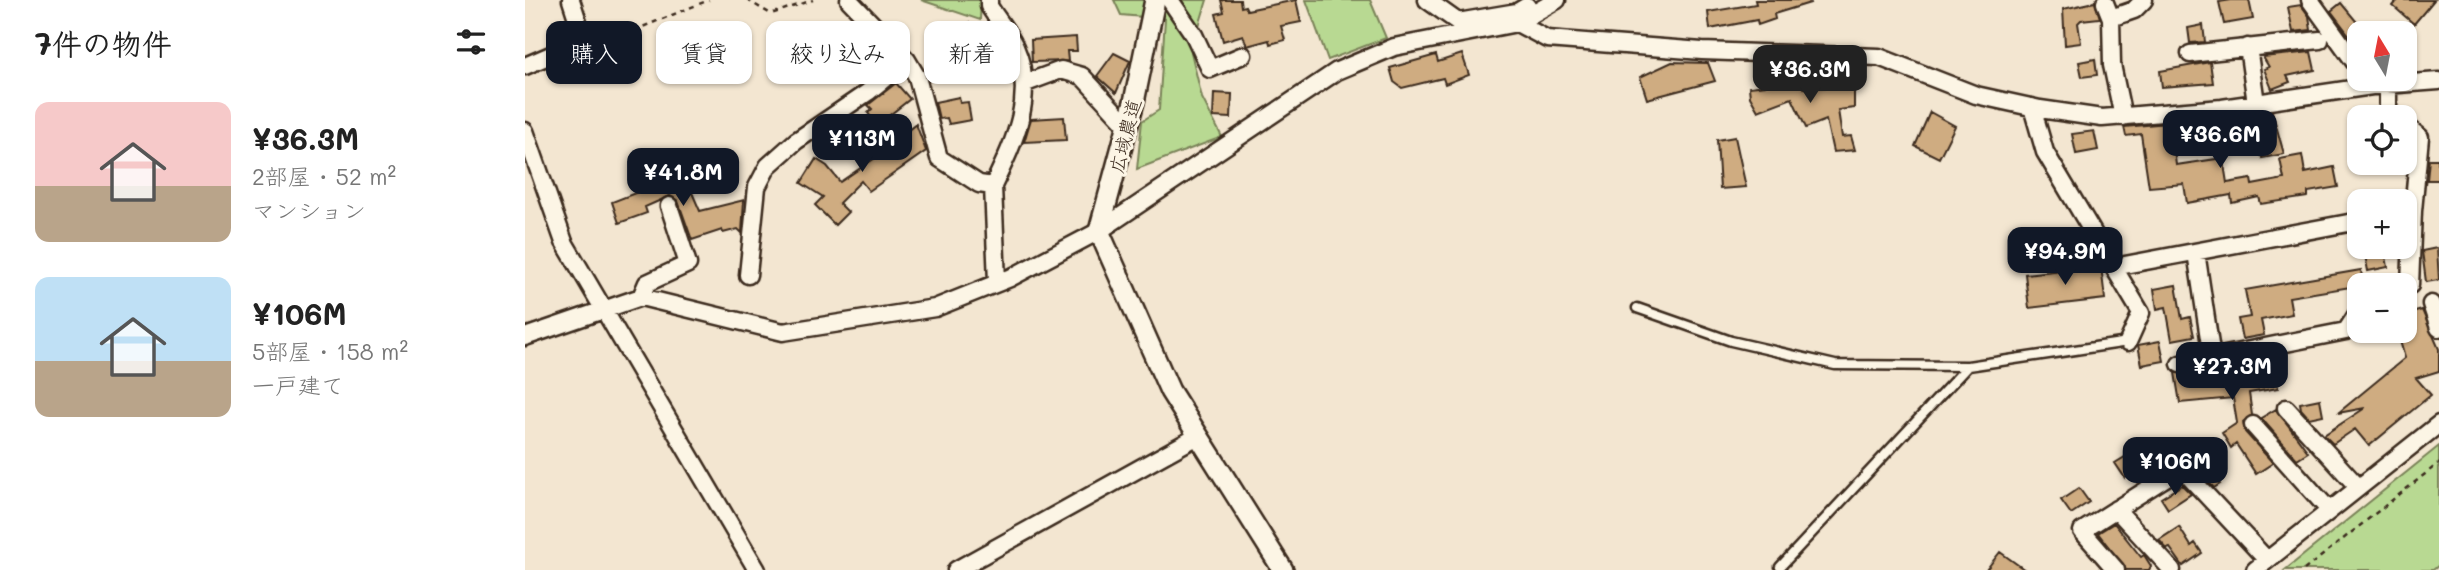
<!DOCTYPE html>
<html lang="ja">
<head>
<meta charset="utf-8">
<style>
	:root { --surface:#fff; --page:#f2f2f2; --text:#222; --muted:#767676; --accent:#111827 }
	body { margin:0; font-family:Mali,"Klee One",sans-serif; background:var(--page); color:var(--text); height:100vh; display:flex; flex-direction:column; font-size:26px; white-space:nowrap }
	* { box-sizing:border-box; margin:0 }
	p { font-size:23px; color:var(--muted) }
	.icon { flex:none; width:38px; height:38px; fill:none; stroke:currentColor; stroke-width:2; stroke-linecap:round; stroke-linejoin:round }
	.map { position:relative; flex:1; overflow:hidden }
	.side { display:flex; flex-direction:column; background:var(--surface); width:525px }
	.side>* { flex:none }
	.banner { position:absolute; left:21px; top:21px; width:665px; height:63px; display:flex; gap:14px }
	.needle { width:46px; rotate:350deg }
	.tools { position:absolute; left:1822px; top:21px; display:grid; gap:14px }
	.tools a { display:grid; place-items:center; width:70px; height:70px; border-radius:14px; background:var(--surface); box-shadow:0 2px 5px #0004; font-size:35px }
	.price { position:absolute; translate:-50% -60px; padding:0 16px; border-radius:14px; background:var(--accent); color:#fff; font-size:23px; line-height:46px; filter:drop-shadow(0 2px 4px #0008) }
	.price::after { content:''; position:absolute; left:50%; top:42px; width:21px; height:16px; margin-left:-10px; background:inherit; clip-path:polygon(0 0,100% 0,50% 100%) }
	.price.current { background:#222; color:#fff }
	ul { padding:0; list-style:none }
	li { display:flex; align-items:center; gap:21px; height:175px; padding:0 35px }
	li span { display:grid; place-items:center; flex:none; width:196px; height:140px; border-radius:14px; color:#555 }
	li>.icon { margin-inline-start:auto }
	span .icon { width:84px; height:84px; fill:#fffc; stroke-width:1 }
	li b { font-size:30px }
	h2 { display:flex; justify-content:space-between; align-items:center; height:84px; padding:0 35px; font-size:30px }
	.tag { padding:0 24px; border-radius:14px; background:var(--surface); box-shadow:0 2px 5px #0004; font-size:24px; line-height:63px }
	.tag.current { background:var(--accent); color:#fff }
	main { display:flex; flex:1; min-height:0 }
	.map>svg:first-child { display:block }
	.green { fill:#b8d992; stroke:#7a8258; stroke-width:2 }
	.building { fill:#cfac81; stroke:#3b2a1e; stroke-width:2 }
	.lines { fill:none; stroke-linecap:round; stroke-linejoin:round }
	.service-casing { stroke:#3b2a1e; stroke-width:13 }
	.minor-casing { stroke:#3b2a1e; stroke-width:21 }
	.tertiary-casing { stroke:#3b2a1e; stroke-width:24 }
	.path { stroke:#3b2a1e; stroke-width:2.5; stroke-dasharray:5 5; stroke-linecap:butt }
	.service { stroke:#fcf5e5; stroke-width:8 }
	.minor { stroke:#fcf5e5; stroke-width:16 }
	.tertiary { stroke:#fcf5e5; stroke-width:19 }
	.labels { text-anchor:middle; stroke-width:6; stroke-linejoin:round; paint-order:stroke }
	.street-label { font-size:19px; fill:#3b2a1e; stroke:#fcf5e5 }
</style>
</head>
<body>
<main>
<section class="side">
<h2>7件の物件<svg class="icon" aria-label="filters" viewBox="0 0 24 24"><path d="M4 7h16M4 17h16"/><circle cx="9" cy="7" r="2"/><circle cx="15" cy="17" r="2"/></svg></h2>
<ul>
<li><span style="background:linear-gradient(#f6c9c9 60%,#b9a48a 0)"><svg class="icon" aria-label="home" viewBox="0 0 24 24"><path d="M3 11l9-7 9 7M6 9v11h12V9"/></svg></span><div><b>¥36.3M</b><p>2部屋 · 52 m²</p><p>マンション</p></div></li>
<li><span style="background:linear-gradient(#bfe0f5 60%,#b9a48a 0)"><svg class="icon" aria-label="home" viewBox="0 0 24 24"><path d="M3 11l9-7 9 7M6 9v11h12V9"/></svg></span><div><b>¥106M</b><p>5部屋 · 158 m²</p><p>一戸建て</p></div></li>
</ul>
</section>
<div class="map">
<svg width="1914" height="570" viewBox="0 0 1914 570">
	<rect width="100%" height="100%" fill="#f3e6d1"/>
	<filter id="ink" filterUnits="userSpaceOnUse"><feTurbulence type="fractalNoise" baseFrequency=".0143" numOctaves="2"/><feDisplacementMap in="SourceGraphic" scale="14" xChannelSelector="R" yChannelSelector="G"/><feConvolveMatrix kernelMatrix="1 2 1 2 8 2 1 2 1" color-interpolation-filters="sRGB"/></filter>
	<g filter="url(#ink)">
		<!-- green -->
		<path class="green" d="M396,0H456L455,20Z
			M589,0H682L666,52L677,98L697,137L612,169L617,121L634,110L640,19L596,15Z
			M781,0H845L861,38L803,60Z
			M1914,446V565L1908,570H1760Z"/>
		<!-- building -->
		<path class="building" d="M696,0H715L716,7L720,6L722,10L771,0L776,22L756,26L760,40L745,44L744,40L722,46L718,35L698,41L691,14L699,12Z
			M1230,0H1284L1285,3L1249,14L1250,19L1233,25L1232,20L1185,29L1183,12L1231,4Z
			M1706,0H1724L1728,19L1699,24L1694,2Z
			M1873,0H1909L1889,24L1868,6Z
			M1570,2L1575,18L1556,20L1553,23L1556,43L1540,45L1538,9Z
			M1816,3L1841,33H1834V48L1806,11Z
			M1776,5L1784,16L1786,30L1768,32L1763,7Z
			M444,23L457,43L424,64L411,44Z
			M1678,25L1680,42L1665,43L1663,28Z
			M551,37L552,51H542L543,61L507,62L506,40Z
			M1786,52L1790,70L1762,76L1765,82L1747,89L1739,69L1744,67L1738,57Z
			M589,53L605,61L591,93L572,76Z
			M937,54L944,75L920,84L918,78L877,88L869,82L865,68L911,55L913,62Z
			M1570,59L1572,75L1557,77L1554,62Z
			M1147,62L1183,63L1190,81L1122,99L1115,77Z
			M1685,62L1688,83L1637,87L1635,71Z
			M1255,73L1260,84L1276,78L1279,88L1329,86V108L1313,110L1317,137L1326,136L1330,150L1308,152L1301,120L1281,128L1267,98L1233,111L1225,97L1224,87L1240,85V79Z
			M371,83L385,99L352,125L343,113L347,109L343,105Z
			M689,93L707,94L706,118L688,117Z
			M434,97L435,103L443,102L446,120L424,124L422,118L414,119L410,102Z
			M1747,111L1759,154L1737,158L1725,114Z
			M1405,112L1430,126L1414,158L1390,146Z
			M539,117L541,140L499,142L506,119Z
			M1676,120L1679,137L1648,142L1651,165L1698,158L1702,183L1726,179L1727,185L1759,179L1755,159L1777,155L1780,173L1809,167L1813,187L1783,192V197L1736,204L1734,197L1707,203L1706,195L1662,203L1659,184L1624,187L1616,134L1601,136L1599,127Z
			M391,124L401,151L344,191L336,181L314,203L323,212L310,225L290,205L298,197L276,183L291,159L302,166L315,182L375,141L373,138Z
			M1569,131L1573,150L1551,154L1547,134Z
			M1210,137L1221,187L1195,189L1192,140Z
			M1904,159H1913V180H1902Z
			M159,174L175,211L219,200L217,233L213,229L198,233L197,230L167,240L153,201L145,196L120,207L122,213L94,223L87,202Z
			M1912,248L1914,280L1901,282L1897,251Z
			M1860,251L1863,267L1843,271L1840,255Z
			M1576,266L1580,299L1504,308L1500,274Z
			M1836,270L1838,285L1764,297L1767,314L1736,320L1739,335L1717,339L1713,319L1725,317L1720,290Z
			M1651,285L1657,319L1665,317L1669,336L1647,340L1641,307L1632,309L1629,289Z
			M1897,310L1914,349V371L1891,378L1906,395L1844,446L1830,429L1808,444L1799,435L1840,408L1813,413L1880,358L1872,331H1880V315Z
			M1635,341L1639,361L1617,365L1613,345Z
			M1748,357L1753,388L1724,393L1727,415L1718,422L1720,432L1748,463L1731,474L1711,444L1706,448L1697,433L1712,423L1708,398L1655,403L1650,373L1695,368L1697,379L1735,373L1733,359Z
			M1795,399L1798,415L1784,418L1776,409L1775,403Z
			M1751,409L1783,452L1772,459L1736,418Z
			M1608,452L1618,466L1600,478L1590,463Z
			M1673,454L1695,484L1689,488L1664,461Z
			M1657,485L1666,494L1643,509L1636,498Z
			M1554,488L1564,502L1546,514L1536,500Z
			M1589,523L1616,557L1619,555L1626,566L1624,570H1601L1573,533Z
			M1654,527L1666,546L1670,543L1677,553L1658,566L1645,548L1642,549L1634,540Z
			M1475,552L1500,570H1461Z"/>
		<g class="lines">
			<!-- service casing -->
			<g class="service-casing">
				<path id="service" d="M1112,308L1206,341L1310,365L1443,366L1603,342
					M1255,567L1443,366"/>
			</g>
			<!-- minor casing -->
			<g class="minor-casing">
				<path id="minor" d="M324,0L382,60L392,77L414,158L454,184L468,186L472,282
					M464,0V6C472,19 484,33 490,47C512,96 489,142 468,186
					M645,0L669,35L685,69L718,55
					M902,0L933,22L992,12L1002,6
					M1785,0L1834,68
					M1580,3L1586,18L1587,65L1598,117
					M1586,18L1609,10L1619,0
					M992,23L1022,39L1177,51L1354,57L1451,95L1515,109L1577,118L1697,108L1847,86L1914,81
					M1723,47L1731,103
					M1665,54L1795,40
					M0,66L49,45L56,31L46,0
					M501,83L536,70L557,76L603,126
					M1863,85V113L1869,117
					M1507,107L1520,152L1616,313L1603,342
					M1880,125L1895,137L1888,211
					M0,131L39,242L232,570
					M1880,212L1888,211L1885,285L1880,287
					M1671,252L1687,358
					M1589,267L1834,221
					M223,275L232,187L243,166L271,141L343,92L382,60
					M116,297L122,283L163,264L144,206
					M1906,304L1914,328
					M0,337L116,297L258,332L410,308L485,278L574,231L812,71L869,47L992,23L1032,0
					M1655,364L1821,331L1834,311
					M1761,408L1833,487
					M1728,425L1804,510
					M1591,509L1647,570
					M431,570L673,436
					M1591,570L1557,531L1656,468L1742,560
					M1730,570L1914,424"/>
			</g>
			<!-- tertiary casing -->
			<g class="tertiary-casing">
				<path id="tertiary" d="M630,0L609,102L574,231L645,391L758,570"/>
			</g>
			<!-- path -->
			<path class="path" d="M222,0L246,14L288,0
				M63,49L184,0
				M1779,570L1914,463"/>
			<!-- service -->
			<use href="#service" class="service"/>
			<!-- minor -->
			<use href="#minor" class="minor"/>
			<!-- tertiary -->
			<use href="#tertiary" class="tertiary"/>
		</g>
	</g>
	<g class="labels">
		<!-- street labels -->
		<g class="street-label">
			<text transform="translate(600 136) rotate(-76)" y="7">広域農道</text>
		</g>
	</g>
</svg>
<div class="tools">
<a><svg class="needle" viewBox="-14 -14 28 28"><path d="M0-13l5 13h-10z" fill="#e53935"/><path d="M0 13l5-13h-10z" fill="#767676"/></svg></a>
<a><svg class="icon" aria-label="locate" viewBox="0 0 24 24"><circle cx="12" cy="12" r="6"/><path d="M12 2v4M12 18v4M2 12h4M18 12h4"/></svg></a>
<a>+</a>
<a>−</a>
</div>
<b class="price current" style="left:1285px;top:105px">¥36.3M</b>
<b class="price" style="left:1695px;top:170px">¥36.6M</b>
<b class="price" style="left:337px;top:174px">¥113M</b>
<b class="price" style="left:158px;top:208px">¥41.8M</b>
<b class="price" style="left:1540px;top:287px">¥94.9M</b>
<b class="price" style="left:1707px;top:402px">¥27.3M</b>
<b class="price" style="left:1650px;top:497px">¥106M</b>
<div class="banner">
<a class="tag current">購入</a>
<a class="tag">賃貸</a>
<a class="tag">絞り込み</a>
<a class="tag">新着</a>
</div>
</div>
</main>
</body>
</html>
